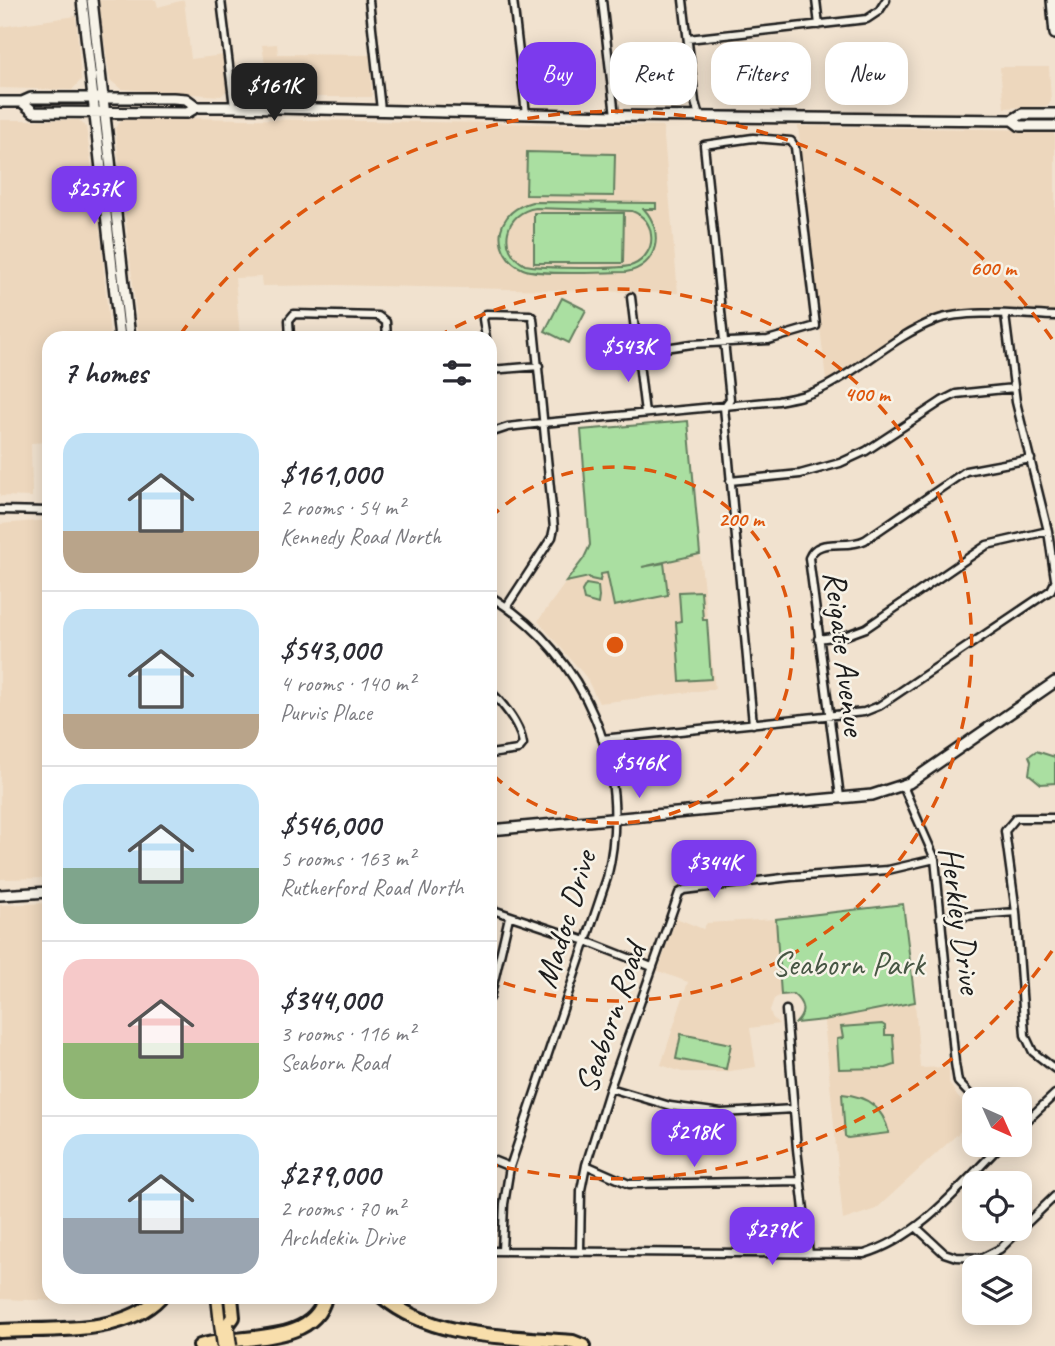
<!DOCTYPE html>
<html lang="en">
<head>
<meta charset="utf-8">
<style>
	:root { --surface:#fff; --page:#f7f7f7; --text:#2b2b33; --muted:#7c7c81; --line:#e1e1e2; --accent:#7c3aed }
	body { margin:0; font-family:Caveat,sans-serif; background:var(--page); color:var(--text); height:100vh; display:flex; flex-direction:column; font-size:26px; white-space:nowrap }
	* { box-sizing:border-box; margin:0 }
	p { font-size:23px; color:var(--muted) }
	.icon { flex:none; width:38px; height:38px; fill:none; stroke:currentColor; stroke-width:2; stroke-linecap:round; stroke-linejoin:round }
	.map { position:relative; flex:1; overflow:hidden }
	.sheet { position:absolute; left:42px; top:331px; width:455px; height:973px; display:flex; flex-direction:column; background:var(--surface); border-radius:21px; box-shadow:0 4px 18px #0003 }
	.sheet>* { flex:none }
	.guide { position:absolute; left:518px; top:42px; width:430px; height:63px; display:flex; gap:14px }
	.needle { width:46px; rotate:135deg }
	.controls { position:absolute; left:962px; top:1087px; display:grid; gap:14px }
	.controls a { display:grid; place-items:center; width:70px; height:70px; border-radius:14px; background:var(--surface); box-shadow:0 4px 18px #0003; font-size:35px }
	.price { position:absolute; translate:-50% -60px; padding:0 16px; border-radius:14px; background:var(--accent); color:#fff; font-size:23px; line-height:46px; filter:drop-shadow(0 2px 4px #0008) }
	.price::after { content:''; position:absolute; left:50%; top:42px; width:21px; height:16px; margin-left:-10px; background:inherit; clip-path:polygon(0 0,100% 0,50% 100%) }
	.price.active { background:#222; color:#fff }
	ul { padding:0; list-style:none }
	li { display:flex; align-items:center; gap:21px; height:175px; padding:0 21px }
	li+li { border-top:2px solid var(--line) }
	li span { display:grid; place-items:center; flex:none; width:196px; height:140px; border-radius:21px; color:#555 }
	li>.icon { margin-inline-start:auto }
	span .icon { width:84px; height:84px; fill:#fffc; stroke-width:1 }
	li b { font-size:30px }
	h2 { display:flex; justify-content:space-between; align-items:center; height:84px; padding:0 21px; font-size:30px }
	.chip { padding:0 24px; border-radius:21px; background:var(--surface); box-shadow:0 4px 18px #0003; font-size:24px; line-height:63px }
	.chip.active { background:var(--accent); color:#fff }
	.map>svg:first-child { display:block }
	.built { fill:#edd7bd }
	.green { fill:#aadfa1; stroke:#637e5e; stroke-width:2; fill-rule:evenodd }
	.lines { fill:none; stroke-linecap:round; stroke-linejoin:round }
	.street-casing { stroke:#1c1c1c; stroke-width:11 }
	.secondary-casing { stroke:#1c1c1c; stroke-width:14 }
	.primary-casing { stroke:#1c1c1c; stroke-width:15 }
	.highway-casing { stroke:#1c1c1c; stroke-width:18 }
	.street { stroke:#f7f3e8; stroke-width:6 }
	.secondary { stroke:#f7f3e8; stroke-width:9 }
	.primary { stroke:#f8deab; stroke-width:10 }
	.highway { stroke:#f8deab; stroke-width:12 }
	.primary-bridge-casing { stroke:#1c1c1c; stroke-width:15; stroke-linecap:butt }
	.primary-bridge { stroke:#f8deab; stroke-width:10 }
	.ring { fill:none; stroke:#de560d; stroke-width:3.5; stroke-dasharray:12 9 }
	.labels { text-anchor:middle; stroke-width:5; stroke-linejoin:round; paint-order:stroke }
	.street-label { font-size:33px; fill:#1c1c1c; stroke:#f7f3e8 }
	.park-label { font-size:33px; fill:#475644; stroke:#f7f3e8 }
	.centre { fill:#de560d; stroke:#f7f3e8; stroke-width:3.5 }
	.ring-label { font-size:21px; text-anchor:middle; font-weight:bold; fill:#de560d; stroke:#f7f3e8; stroke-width:5; stroke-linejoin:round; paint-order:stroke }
</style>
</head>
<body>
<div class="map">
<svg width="1055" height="1346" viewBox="0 0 1055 1346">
	<rect width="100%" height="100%" fill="#f1e2cf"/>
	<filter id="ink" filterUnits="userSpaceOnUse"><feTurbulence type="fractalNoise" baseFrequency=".0143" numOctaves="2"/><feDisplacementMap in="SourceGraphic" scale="14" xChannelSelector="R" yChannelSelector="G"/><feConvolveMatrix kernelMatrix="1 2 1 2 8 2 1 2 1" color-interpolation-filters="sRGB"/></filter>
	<g filter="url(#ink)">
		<!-- built -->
		<path class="built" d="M98,0H156L158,7L184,0L191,59L224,55L228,88L226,91L221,96L121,89L110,80Z
			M76,16L81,80L72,90L0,88V27Z
			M277,44L278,54L370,55L372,97H268L269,89L262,45Z
			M1000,67H1049L1051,101L1048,106L1004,108Z
			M125,117L663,126L678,293L336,285L262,286L261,277L235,278L240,338H139L115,128Z
			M0,120H79L86,127L99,218L110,338H49V442L31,443L32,497L0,496Z
			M798,126L1049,130L1053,132L1055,136V311L976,310L929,319L906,329L826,381Z
			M49,520V878L0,879V524Z
			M700,554L715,689L599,703L586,677L538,621L566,582Z
			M49,903V1297H131L121,1303L0,1299V905Z
			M676,918L703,929L707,923L776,919L781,995L774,999L770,1010L772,1017L779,1024L750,1028L756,1067L724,1072H682L661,1065L688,982L658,971Z
			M915,1002L920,1068L949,1067V1082L957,1096L975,1115V1118L876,1209L843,1220L824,1020Z"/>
		<!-- green -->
		<path class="green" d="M527,152L615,154L614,196L526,195Z
			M532,202L656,203V209H644C664,231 659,266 626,272C606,272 538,276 523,269C508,263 498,246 501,230C505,214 517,206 532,202ZM536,208L632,211C642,215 650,223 651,235C653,247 645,260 633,265C621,270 540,268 525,265C496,249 505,212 536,208Z
			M534,213H624L623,263H534Z
			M562,298L586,310L569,343L545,331Z
			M688,421L700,554L642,567L664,563L668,595L614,606L607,573L601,574L600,581L591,579L589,577L566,582L584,558L590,545L581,430Z
			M586,584L598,586L599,597L598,604L584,600L582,591Z
			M701,591L703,620H707L711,679L680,681L676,622L681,621L679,592Z
			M1036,751L1055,757V783L1041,784L1029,774L1031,761L1029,756Z
			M903,904L915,1002L824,1020L796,1023C806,1013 804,1003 793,994L781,995L776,919Z
			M882,1024L885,1026V1035H893L895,1065L886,1068L839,1069L837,1039L843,1038L841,1027Z
			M681,1034L731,1044L726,1069L676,1059Z
			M842,1094C868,1096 883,1108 889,1133L848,1138L845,1136Z"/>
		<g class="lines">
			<!-- street casing -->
			<g class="street-casing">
				<path id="street" d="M221,0L234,107
					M369,0L381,110
					M513,0L526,114
					M602,0L615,116
					M683,0L695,102L699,116
					M816,0L819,25
					M688,39L867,19L879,11L886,0
					M631,297L645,413
					M1005,315L1016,402L1048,531L1055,579
					M290,338L289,320L294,314L378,316L386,322L387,338
					M486,338L483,319L486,314L530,315L533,318L554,528L552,537L507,606
					M638,352L692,344L768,340L816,326L795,147L791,141L753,138L704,145L730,399L724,407
					M490,370L539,366
					M724,407L753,724
					M490,433L508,427L543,423L778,401C794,398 810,395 825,387C864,367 894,336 936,320C966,309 1023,315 1055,316
					M730,481L800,474L840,463L866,451L942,401L956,394L1014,388
					M0,510L49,511
					M490,596C586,655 634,767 607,878L510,1167L504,1204L502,1251
					M818,639L847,635L866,628L987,545L1048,531
					M490,691C504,705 520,724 523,744L518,750L490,754
					M602,739L864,712L879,706L1051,590L1055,582
					M903,786L935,859L955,1063L958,1082L975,1100
					M840,797L809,558C818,536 845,550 865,540L966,471L1031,459
					M1055,818H1016L1005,831L1016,912L1025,1035L1033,1052L1055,1069
					M490,909L586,941L652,967
					M940,918L1016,912
					M490,998L509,917
					M786,1010L797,1149L809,1254
					M610,1088L670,1106L721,1113L794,1109
					M1020,1127L1055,1094
					M490,1159L510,1167
					M586,1165L629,1184L800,1181
					M917,1228L944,1253L956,1257L982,1258L1000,1249L1055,1196
					M490,1251L864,1254C921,1237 961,1185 1002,1144
					M580,1251L581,1190L586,1165L610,1088L679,893L684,890L791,877L888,870L935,859"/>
			</g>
			<!-- secondary casing -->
			<g class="secondary-casing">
				<path id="secondary" d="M82,0L120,338
					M92,0L130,338
					M1052,0L1055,34
					M0,102H22L31,98H173L186,99L197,107
					M22,102L34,112L187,113L197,107H234L615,116L1012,120
					M1012,120L1020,126H1055
					M1012,120L1022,114H1055
					M490,830L872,795L909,783L1055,682
					M0,895L49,892"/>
			</g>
			<!-- primary casing -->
			<g class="primary-casing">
				<path id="primary" d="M217,1297L220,1324"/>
			</g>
			<!-- highway casing -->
			<g class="highway-casing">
				<path id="highway" d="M383,1297C434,1340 510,1336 573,1342L583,1346
					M228,1324L233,1317L231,1297
					M0,1331C51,1328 123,1336 160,1297
					M200,1346C240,1334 314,1346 325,1297"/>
			</g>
			<!-- street -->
			<use href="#street" class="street"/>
			<!-- secondary -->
			<use href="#secondary" class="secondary"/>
			<!-- primary -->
			<use href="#primary" class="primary"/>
			<!-- highway -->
			<use href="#highway" class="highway"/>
			<!-- primary-bridge casing -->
			<g class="primary-bridge-casing">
				<path id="primary-bridge" d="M220,1324L223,1346
					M228,1324L231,1346"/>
			</g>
			<!-- primary-bridge -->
			<use href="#primary-bridge" class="primary-bridge"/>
		</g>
	</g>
	<!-- distance rings -->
	<g class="ring">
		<path d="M490 518A178 178 0 1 1 490 772"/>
		<path d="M437 337A356 356 0 1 1 490 978"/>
		<path d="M1052 951A534 534 0 0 1 490 1164M180 335A534 534 0 0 1 1052 339"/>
	</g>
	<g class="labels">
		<!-- street labels -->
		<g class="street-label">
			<text transform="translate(846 653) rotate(83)" y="12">Reigate Avenue</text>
			<text transform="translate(564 919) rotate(-73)" y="12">Madoc Drive</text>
			<text transform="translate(962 920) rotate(82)" y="12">Herkley Drive</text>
			<text transform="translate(609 1018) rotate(-71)" y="12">Seaborn Road</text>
		</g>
		<!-- park labels -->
		<g class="park-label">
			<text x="848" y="975">Seaborn Park</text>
		</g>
	</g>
	<circle cx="615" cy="645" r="10" class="centre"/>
	<g class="ring-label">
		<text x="993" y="275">600 m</text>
		<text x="867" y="401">400 m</text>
		<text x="741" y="526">200 m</text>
	</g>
</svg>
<div class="controls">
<a><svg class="needle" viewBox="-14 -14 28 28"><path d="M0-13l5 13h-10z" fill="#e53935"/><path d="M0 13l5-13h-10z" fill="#7c7c81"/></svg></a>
<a><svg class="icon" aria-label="locate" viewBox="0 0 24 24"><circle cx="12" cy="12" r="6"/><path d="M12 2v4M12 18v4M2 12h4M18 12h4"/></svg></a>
<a><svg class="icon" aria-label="layers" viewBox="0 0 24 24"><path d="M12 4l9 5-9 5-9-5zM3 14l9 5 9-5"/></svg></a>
</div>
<b class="price active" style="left:274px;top:123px">$161K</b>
<b class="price" style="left:94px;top:226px">$257K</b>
<b class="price" style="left:628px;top:384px">$543K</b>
<b class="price" style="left:639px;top:800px">$546K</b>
<b class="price" style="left:714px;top:900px">$344K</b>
<b class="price" style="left:694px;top:1169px">$218K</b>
<b class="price" style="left:772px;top:1267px">$279K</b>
<div class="guide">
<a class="chip active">Buy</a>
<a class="chip">Rent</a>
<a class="chip">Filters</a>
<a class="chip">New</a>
</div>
<section class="sheet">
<h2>7 homes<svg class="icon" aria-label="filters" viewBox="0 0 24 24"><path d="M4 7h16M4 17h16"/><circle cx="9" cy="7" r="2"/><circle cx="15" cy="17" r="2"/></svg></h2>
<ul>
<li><span style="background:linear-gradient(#bfe0f5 70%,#b9a48a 0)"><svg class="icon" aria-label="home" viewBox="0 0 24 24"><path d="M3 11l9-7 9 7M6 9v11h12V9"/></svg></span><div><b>$161,000</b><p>2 rooms · 54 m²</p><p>Kennedy Road North</p></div></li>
<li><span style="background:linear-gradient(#bfe0f5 75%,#b9a48a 0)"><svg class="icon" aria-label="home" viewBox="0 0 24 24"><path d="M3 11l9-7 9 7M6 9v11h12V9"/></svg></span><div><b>$543,000</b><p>4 rooms · 140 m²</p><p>Purvis Place</p></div></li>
<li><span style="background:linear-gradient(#bfe0f5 60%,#7fa58c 0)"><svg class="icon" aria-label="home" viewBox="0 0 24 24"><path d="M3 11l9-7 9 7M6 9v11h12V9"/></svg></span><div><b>$546,000</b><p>5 rooms · 163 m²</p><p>Rutherford Road North</p></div></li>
<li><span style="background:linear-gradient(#f6c9c9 60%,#8fb573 0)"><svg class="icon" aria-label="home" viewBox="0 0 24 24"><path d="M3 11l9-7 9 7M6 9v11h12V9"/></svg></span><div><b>$344,000</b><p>3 rooms · 116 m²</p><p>Seaborn Road</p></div></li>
<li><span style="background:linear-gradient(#bfe0f5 60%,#9aa5b1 0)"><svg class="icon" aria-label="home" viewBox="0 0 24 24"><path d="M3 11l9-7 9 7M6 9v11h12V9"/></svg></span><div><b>$279,000</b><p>2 rooms · 70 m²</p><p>Archdekin Drive</p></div></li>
</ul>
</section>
</div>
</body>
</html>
